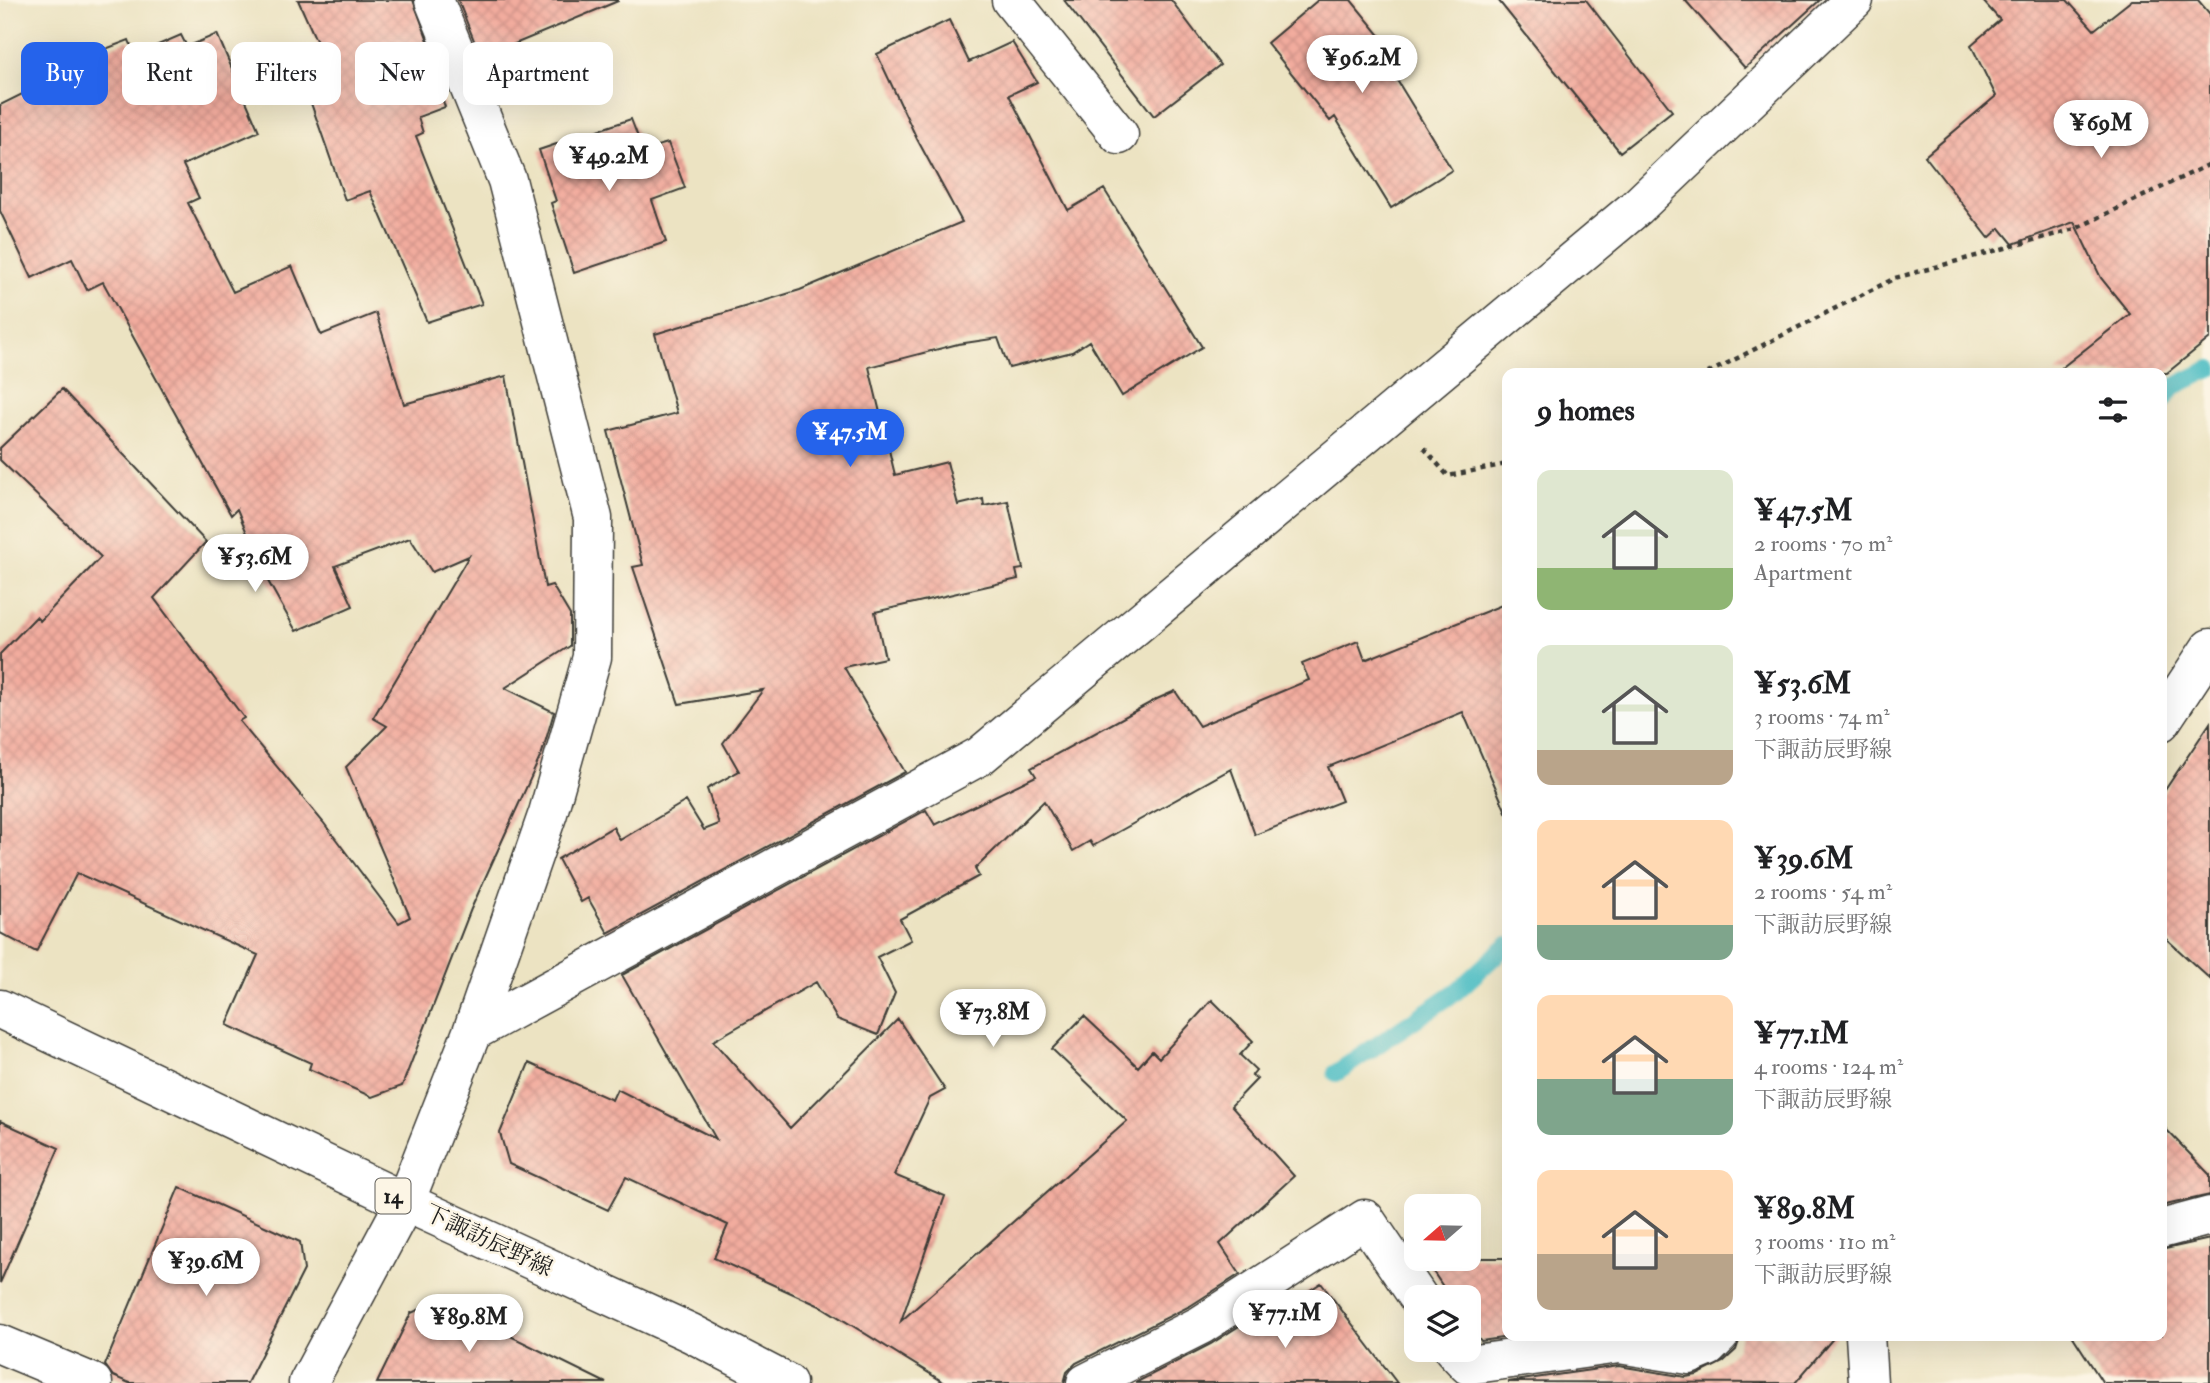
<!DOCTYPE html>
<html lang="en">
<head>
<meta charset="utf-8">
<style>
	:root { --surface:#fff; --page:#f6f6f6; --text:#202124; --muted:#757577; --accent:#2563eb }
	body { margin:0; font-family:"IM FELL Double Pica","Noto Serif JP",serif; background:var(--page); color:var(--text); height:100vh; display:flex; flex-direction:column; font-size:26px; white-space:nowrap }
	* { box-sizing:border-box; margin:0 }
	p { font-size:23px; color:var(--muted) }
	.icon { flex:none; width:38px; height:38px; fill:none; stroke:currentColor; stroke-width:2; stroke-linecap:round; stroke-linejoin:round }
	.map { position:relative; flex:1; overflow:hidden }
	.drawer { position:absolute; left:1502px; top:368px; width:665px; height:973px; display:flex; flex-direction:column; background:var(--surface); border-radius:14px; box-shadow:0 7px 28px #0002 }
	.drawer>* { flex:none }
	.top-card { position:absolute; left:21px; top:42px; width:665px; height:63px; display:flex; gap:14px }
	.needle { width:46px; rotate:250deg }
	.controls { position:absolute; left:1404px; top:1194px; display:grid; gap:14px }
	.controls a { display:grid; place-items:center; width:77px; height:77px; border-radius:14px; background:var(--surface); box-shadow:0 7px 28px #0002; font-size:35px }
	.price { position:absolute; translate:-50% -60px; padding:0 16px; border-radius:24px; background:#fff; color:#222; font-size:23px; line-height:46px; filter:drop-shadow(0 2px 4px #0008) }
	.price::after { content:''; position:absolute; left:50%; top:42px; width:21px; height:16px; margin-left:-10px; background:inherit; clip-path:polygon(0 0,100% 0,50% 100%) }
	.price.on { background:var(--accent); color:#fff }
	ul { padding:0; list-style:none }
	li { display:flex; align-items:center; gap:21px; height:175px; padding:0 35px }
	li span { display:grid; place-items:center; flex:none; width:196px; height:140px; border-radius:14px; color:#555 }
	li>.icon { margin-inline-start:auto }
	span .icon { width:84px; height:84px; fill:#fffc; stroke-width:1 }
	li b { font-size:30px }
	h2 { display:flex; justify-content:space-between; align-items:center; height:84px; padding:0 35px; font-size:30px }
	.pill { padding:0 24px; border-radius:14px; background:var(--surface); box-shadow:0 7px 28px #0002; font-size:24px; line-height:63px }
	.pill.on { background:var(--accent); color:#fff }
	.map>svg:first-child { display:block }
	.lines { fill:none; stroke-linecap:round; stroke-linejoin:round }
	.stream { stroke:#4fbec4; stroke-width:18 }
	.building { fill:url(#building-cross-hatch) }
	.minor-casing { stroke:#3b3a35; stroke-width:41 }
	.major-casing { stroke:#3b3a35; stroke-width:41 }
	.path { stroke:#3b3a35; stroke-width:4.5; stroke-dasharray:5 5; stroke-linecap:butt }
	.minor { stroke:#fff; stroke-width:38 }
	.major { stroke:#fff; stroke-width:38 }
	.labels { text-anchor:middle; stroke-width:5; stroke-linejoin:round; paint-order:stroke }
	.shield { fill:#fcf5e5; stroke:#5f5d58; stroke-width:2 }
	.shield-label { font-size:21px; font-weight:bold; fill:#1c1c1c }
	.street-label { font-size:23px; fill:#1c1c1c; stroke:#fcf5e5 }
</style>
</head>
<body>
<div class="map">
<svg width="2210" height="1383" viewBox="0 0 2210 1383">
	<defs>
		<pattern id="building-cross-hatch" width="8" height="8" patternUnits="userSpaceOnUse" patternTransform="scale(1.75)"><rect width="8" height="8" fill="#f2ac9e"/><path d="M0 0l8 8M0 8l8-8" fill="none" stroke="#cf9388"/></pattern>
	</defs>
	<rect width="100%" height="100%" fill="#fcf5e5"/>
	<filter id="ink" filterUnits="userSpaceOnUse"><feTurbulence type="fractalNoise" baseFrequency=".0143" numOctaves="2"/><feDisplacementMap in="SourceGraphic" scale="14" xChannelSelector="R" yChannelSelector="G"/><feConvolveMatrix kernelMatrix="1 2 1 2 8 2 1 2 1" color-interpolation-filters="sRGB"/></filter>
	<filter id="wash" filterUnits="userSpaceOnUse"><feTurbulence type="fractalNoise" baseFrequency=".00686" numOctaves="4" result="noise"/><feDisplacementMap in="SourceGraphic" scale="28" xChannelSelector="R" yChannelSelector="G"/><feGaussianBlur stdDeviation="1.57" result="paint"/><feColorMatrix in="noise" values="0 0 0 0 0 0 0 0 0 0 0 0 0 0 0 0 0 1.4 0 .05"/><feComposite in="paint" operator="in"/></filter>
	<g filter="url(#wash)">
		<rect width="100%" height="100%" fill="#ece3c2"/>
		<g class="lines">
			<!-- stream -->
			<path class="stream" d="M2161,403L2173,387L2210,369
				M1336,1073L1457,991L1507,945"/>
		</g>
		<g id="blocks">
			<!-- building -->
			<path class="building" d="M298,0H413L441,76L435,78L445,107L418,117L423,133L416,136L482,304L427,322L370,191L345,200L299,69L324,58Z
				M458,0H618V1L481,58Z
				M1064,0H1171L1220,65L1154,116Z
				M1318,0H1351L1392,50L1388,53L1403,71L1395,77L1452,170L1391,208L1335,117L1330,121L1267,43Z
				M1498,0H1586L1672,111L1620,152Z
				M1685,0H1820L1745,68Z
				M1982,0H2067L2094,30L2132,0H2198L2210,14V338L2167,373H2055L2130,314L2101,278L2074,222L2013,244L2000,228L1989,238L1925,156L1996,96L1971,45L2000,20Z
				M949,20L969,62L1012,42L1037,82L1009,95L1068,210L1104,189L1202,347L1122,396L1089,341L1072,352L1009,368L998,338L958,344L869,367L895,475L947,462L958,505L983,499L984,506L1008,501L1023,569L1016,570L1018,579L875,612L885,658L844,667L905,772L608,933L588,898L581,902L558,859L613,827L620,840L686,801L704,830L719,824L707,789L739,771L723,743L763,690L679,704L633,567L643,565L608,431L677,413L655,334L800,290L962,222L917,139L877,54Z
				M217,34L259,131L183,165L199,198L188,203L233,292L292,266L321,335L376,313L404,404L506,376L545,587L552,585L570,615V646L505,688L554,712L542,753L471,909L402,1086L372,1097L309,1069L311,1063L227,1025L258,955L77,873L36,952L0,933V654L36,617L40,621L101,557L0,460V448L62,389L206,542L154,598L244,718L239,721L323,822L399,923L410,917L346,767L387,726L373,718L469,556L432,572L410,538L335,566L353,606L296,631L264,574L237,509L231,515L103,282L87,290L72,259L32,278L0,211V105L81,65L79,59L129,40L135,55L181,35L187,47Z
				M631,119L643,150L668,143L685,188L652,200L666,242L574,273L551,203L556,201L539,150Z
				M1507,603V814L1463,712L1328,767L1342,801L1255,835L1231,769L1093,846L1090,841L1073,851L1044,801L975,869L979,876L900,919L911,940L877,957L895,993L878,1035L837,1019L816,982L713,1041L790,1128L898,1019L945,1090L930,1098L894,1175L945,1196L901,1321L1127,1121L1052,1049L1084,1016L1138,1067L1152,1051L1159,1058L1212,1000L1253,1041L1240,1055L1256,1070L1252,1075L1257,1079L1231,1106L1294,1176L1220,1244L1240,1274L1190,1306L1076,1363L1067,1372L1064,1383H945L822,1307L714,1258L728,1225L626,1177L608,1210L509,1164L500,1133L529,1063L612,1100L617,1089L716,1139L622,975L926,810L935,825L1036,776L1031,768L1157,699L1175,691L1199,726L1309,680L1302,664L1358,641L1365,660Z
				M2210,723V979L2161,934V796Z
				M0,1121L59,1148L0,1283Z
				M2161,1124L2210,1175V1195L2161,1206Z
				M179,1187L300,1242L304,1270L247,1383H129L113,1376L105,1365Z
				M2210,1239V1383H2103L2072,1335H2161V1250Z
				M1424,1258H1507V1335H1523L1481,1341L1468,1323V1297H1450Z
				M1321,1283L1397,1383H1135L1211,1344L1266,1309L1270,1316Z
				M439,1301L606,1383H377L411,1313Z
				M1741,1335H1836L1795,1383L1508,1382L1619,1366L1686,1377L1697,1375L1723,1362L1736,1350Z"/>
		</g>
	</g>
	<g filter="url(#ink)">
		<use href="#blocks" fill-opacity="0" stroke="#3b3a35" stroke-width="2"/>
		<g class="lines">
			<!-- minor casing -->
			<g class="minor-casing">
				<path id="minor" d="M1011,0L1119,135
					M2161,722L2210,648
					M472,1032L980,756L1637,207L1854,0
					M2161,1229L2210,1216
					M1865,1335L1868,1383
					M0,1344L93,1383
					M1453,1349L1468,1365L1619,1344L1689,1355L1708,1347L1720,1335
					M308,1383L405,1202L472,1032L548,813L592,657L593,518L507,180L434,0
					M1086,1383L1201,1325L1365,1219L1418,1297"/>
			</g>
			<!-- major casing -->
			<g class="major-casing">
				<path id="major" d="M0,1009L405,1202L691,1333L787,1383"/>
			</g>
			<!-- path -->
			<path class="path" d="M1708,373L1895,278L2075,229L2210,164
				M1424,448L1448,476L1507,464"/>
			<!-- minor -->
			<use href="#minor" class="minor"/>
			<!-- major -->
			<use href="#major" class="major"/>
		</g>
	</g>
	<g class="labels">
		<!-- shield labels -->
		<rect class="shield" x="375.5" y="1178.5" width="35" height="35" rx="5"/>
		<g class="shield-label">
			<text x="393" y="1203">14</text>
		</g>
		<!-- street labels -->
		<g class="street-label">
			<text transform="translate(489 1240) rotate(25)" y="8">下諏訪辰野線</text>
		</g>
	</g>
</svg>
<div class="controls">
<a><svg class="needle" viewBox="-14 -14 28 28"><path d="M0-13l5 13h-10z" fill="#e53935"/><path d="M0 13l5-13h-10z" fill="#757577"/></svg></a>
<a><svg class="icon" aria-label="layers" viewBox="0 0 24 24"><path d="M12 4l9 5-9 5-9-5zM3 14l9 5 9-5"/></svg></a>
</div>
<b class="price" style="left:1362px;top:95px">¥96.2M</b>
<b class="price" style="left:2101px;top:160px">¥69M</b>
<b class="price" style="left:609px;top:193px">¥49.2M</b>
<b class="price on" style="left:850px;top:469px">¥47.5M</b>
<b class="price" style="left:255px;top:594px">¥53.6M</b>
<b class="price" style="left:993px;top:1049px">¥73.8M</b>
<b class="price" style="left:206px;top:1298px">¥39.6M</b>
<b class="price" style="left:1285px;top:1350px">¥77.1M</b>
<b class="price" style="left:469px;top:1354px">¥89.8M</b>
<div class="top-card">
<a class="pill on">Buy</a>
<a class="pill">Rent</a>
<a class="pill">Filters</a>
<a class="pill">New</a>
<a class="pill">Apartment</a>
</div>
<section class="drawer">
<h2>9 homes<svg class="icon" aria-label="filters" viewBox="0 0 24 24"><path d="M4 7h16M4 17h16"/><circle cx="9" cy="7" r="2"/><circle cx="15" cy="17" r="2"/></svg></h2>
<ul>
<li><span style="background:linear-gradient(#dfe7d0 70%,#8fb573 0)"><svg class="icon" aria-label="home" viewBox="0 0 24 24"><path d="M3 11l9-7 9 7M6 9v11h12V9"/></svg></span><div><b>¥47.5M</b><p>2 rooms · 70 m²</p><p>Apartment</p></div></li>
<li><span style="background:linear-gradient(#dfe7d0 75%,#b9a48a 0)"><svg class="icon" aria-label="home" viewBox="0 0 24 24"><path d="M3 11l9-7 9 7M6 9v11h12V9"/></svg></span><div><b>¥53.6M</b><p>3 rooms · 74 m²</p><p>下諏訪辰野線</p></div></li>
<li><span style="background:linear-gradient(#ffd9b3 75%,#7fa58c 0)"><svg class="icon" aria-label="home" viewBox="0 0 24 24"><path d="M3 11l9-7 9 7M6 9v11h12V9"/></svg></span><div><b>¥39.6M</b><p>2 rooms · 54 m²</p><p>下諏訪辰野線</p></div></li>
<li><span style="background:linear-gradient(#ffd9b3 60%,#7fa58c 0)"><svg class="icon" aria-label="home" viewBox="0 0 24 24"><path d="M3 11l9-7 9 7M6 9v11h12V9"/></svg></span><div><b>¥77.1M</b><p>4 rooms · 124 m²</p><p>下諏訪辰野線</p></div></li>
<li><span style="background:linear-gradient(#ffd9b3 60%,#b9a48a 0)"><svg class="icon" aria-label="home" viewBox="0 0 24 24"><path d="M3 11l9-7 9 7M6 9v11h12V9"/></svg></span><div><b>¥89.8M</b><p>3 rooms · 110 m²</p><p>下諏訪辰野線</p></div></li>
</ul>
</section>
</div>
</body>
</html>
